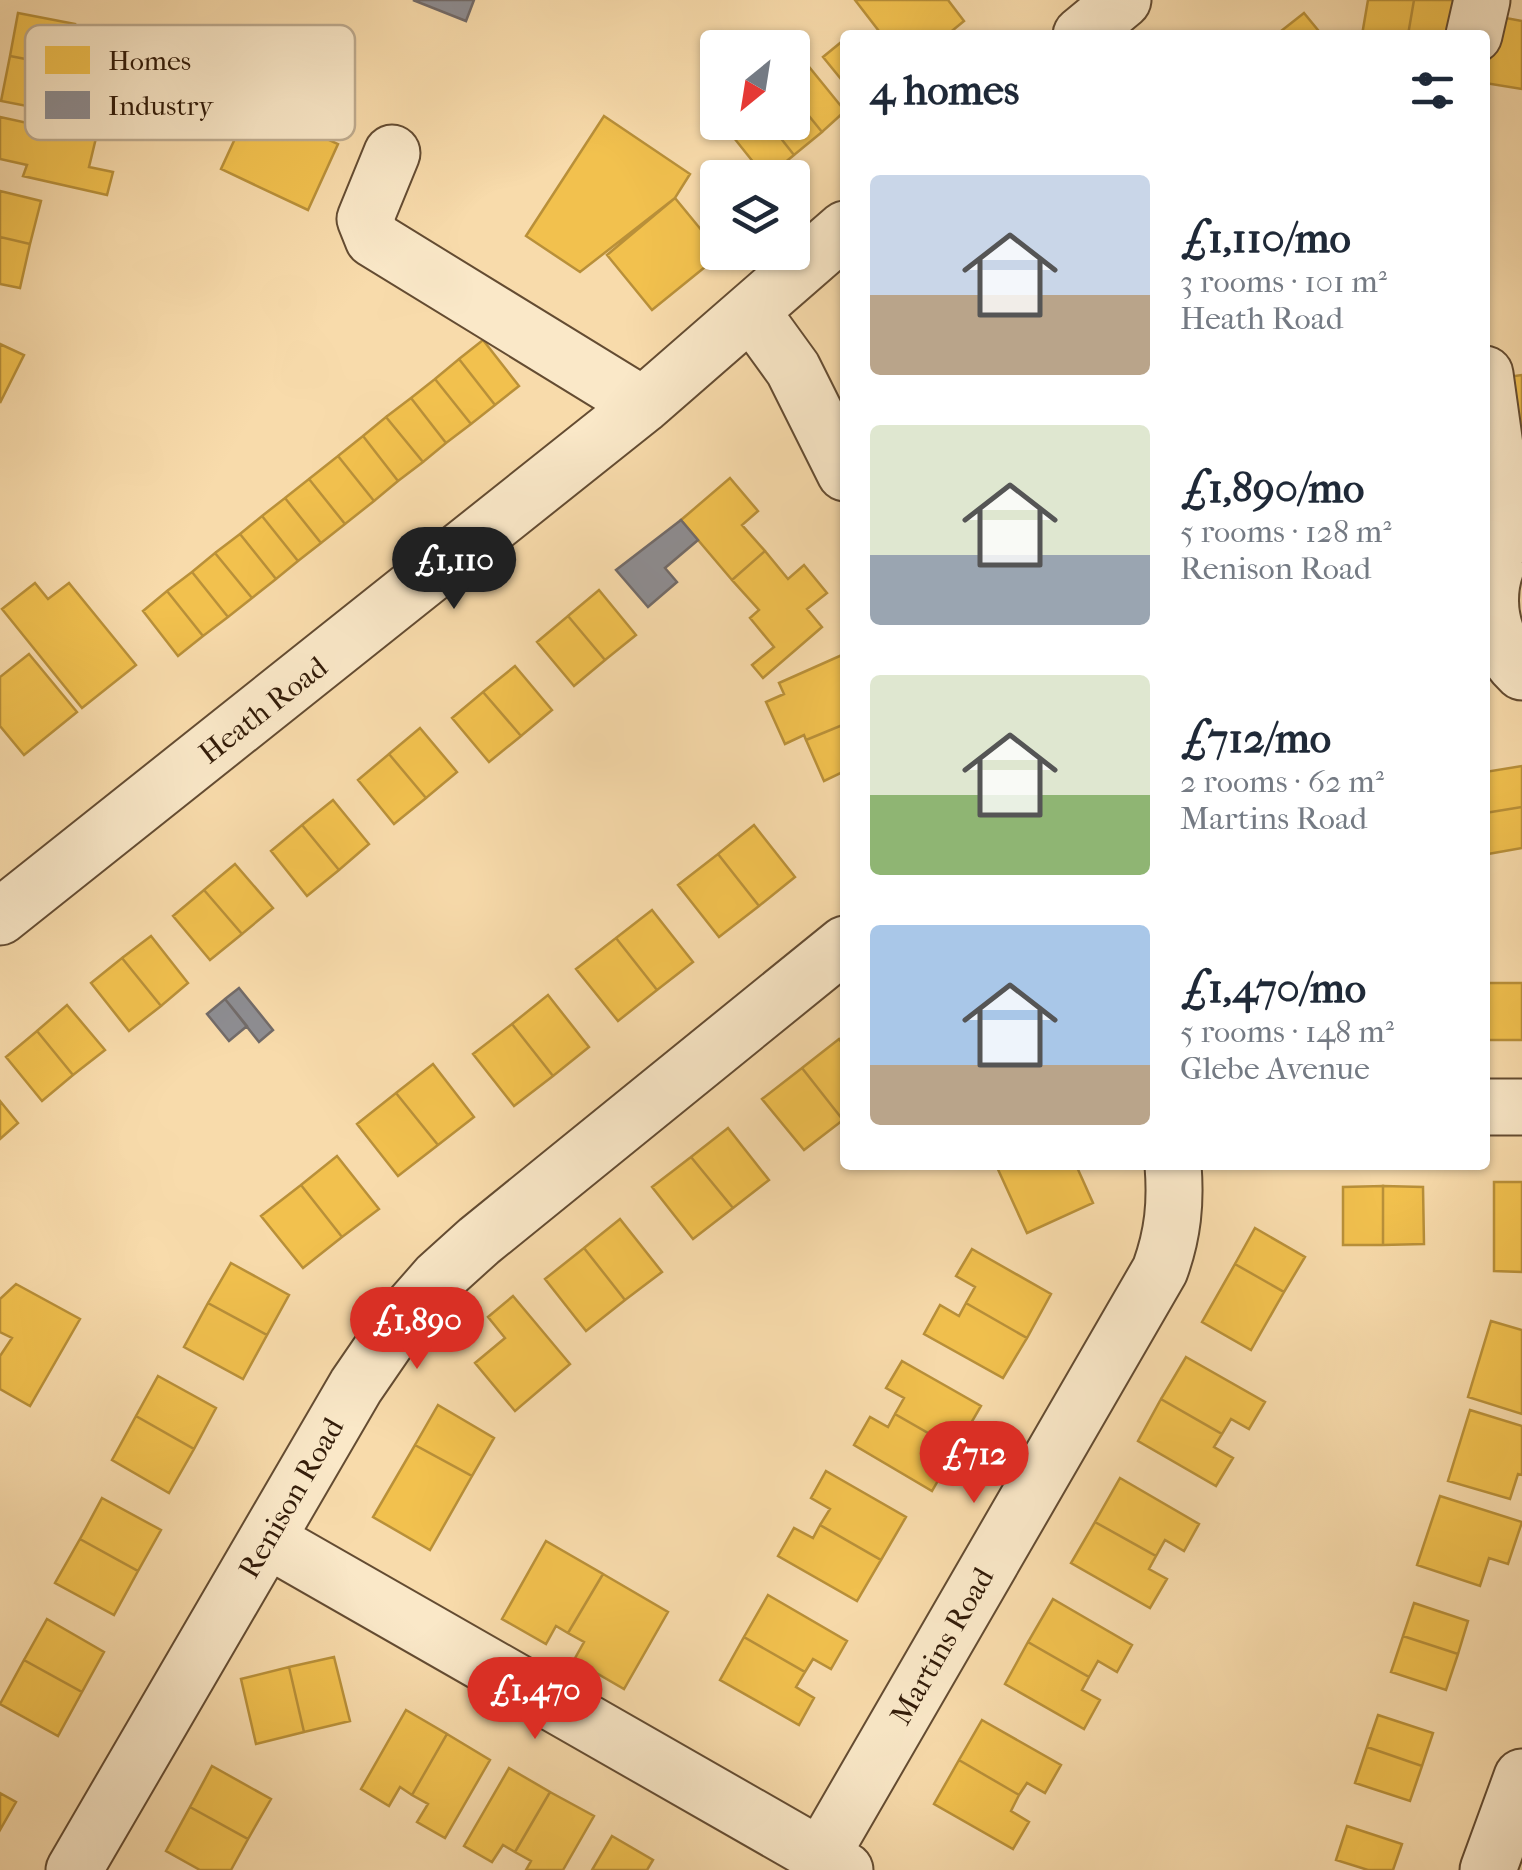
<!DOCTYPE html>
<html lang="en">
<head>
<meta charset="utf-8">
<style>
	:root { --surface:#fff; --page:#f6f6f7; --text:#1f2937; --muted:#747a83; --accent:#d93025 }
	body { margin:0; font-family:"IM FELL French Canon",serif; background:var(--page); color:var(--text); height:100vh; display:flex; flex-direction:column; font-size:38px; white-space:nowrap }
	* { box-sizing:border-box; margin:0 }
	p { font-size:32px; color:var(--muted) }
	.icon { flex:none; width:55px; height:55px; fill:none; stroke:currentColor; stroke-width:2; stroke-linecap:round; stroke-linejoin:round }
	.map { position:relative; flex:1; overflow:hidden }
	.sheet { position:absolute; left:840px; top:30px; width:650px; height:1140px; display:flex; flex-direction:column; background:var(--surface); border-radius:10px; box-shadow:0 2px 8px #0004 }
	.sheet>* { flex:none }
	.needle { width:65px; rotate:210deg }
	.fabs { position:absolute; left:700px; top:30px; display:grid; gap:20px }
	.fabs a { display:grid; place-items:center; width:110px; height:110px; border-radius:10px; background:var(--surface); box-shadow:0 2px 8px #0004; font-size:50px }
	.price { position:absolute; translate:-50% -85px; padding:0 22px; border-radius:35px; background:var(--accent); color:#fff; font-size:32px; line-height:65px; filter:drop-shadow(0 2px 5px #0008) }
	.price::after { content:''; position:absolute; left:50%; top:60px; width:30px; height:22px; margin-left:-15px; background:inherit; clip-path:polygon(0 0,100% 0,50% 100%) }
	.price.current { background:#222; color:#fff }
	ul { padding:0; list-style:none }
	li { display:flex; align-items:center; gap:30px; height:250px; padding:0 30px }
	li span { display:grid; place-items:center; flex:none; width:280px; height:200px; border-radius:10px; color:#555 }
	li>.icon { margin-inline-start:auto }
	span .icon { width:120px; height:120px; fill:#fffc; stroke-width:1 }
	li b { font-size:42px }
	h2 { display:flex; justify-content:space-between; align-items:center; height:120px; padding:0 30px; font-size:42px }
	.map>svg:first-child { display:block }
	.homes { fill:#f2c14e; stroke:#b99039; stroke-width:2.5 }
	.industry { fill:#8d8d92; stroke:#726b69; stroke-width:2.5 }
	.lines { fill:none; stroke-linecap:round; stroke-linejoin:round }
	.minor-casing { stroke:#644c32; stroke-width:59 }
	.minor { stroke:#fae8c8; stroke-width:55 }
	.labels { text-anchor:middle; stroke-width:10; stroke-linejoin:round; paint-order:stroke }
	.street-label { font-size:30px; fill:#331c09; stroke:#fae8c8 }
	.key { fill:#fae8c8; stroke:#beab8f; stroke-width:2.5 }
	.key-label { font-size:28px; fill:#331c09 }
</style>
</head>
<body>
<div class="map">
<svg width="1522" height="1870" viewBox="0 0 1522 1870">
	<rect width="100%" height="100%" fill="#f8dbab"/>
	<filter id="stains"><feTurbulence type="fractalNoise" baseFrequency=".002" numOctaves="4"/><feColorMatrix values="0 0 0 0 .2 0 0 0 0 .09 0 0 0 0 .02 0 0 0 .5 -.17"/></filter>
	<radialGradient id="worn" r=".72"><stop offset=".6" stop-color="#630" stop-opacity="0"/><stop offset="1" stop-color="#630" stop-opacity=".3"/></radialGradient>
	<!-- homes -->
	<path class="homes" d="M855,0H948L964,21L947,35H882Z
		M1368,0H1414L1408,35H1362Z
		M1414,0H1459L1453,35H1408Z
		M18,13L75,24L67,67L10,56Z
		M1304,13L1322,35H1276Z
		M1495,16L1522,21V89L1485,83Z
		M845,39V84L823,57Z
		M10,56L67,67L58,112L1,101Z
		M810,68L845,111L822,132L792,95V82Z
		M792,95L822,132L794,155L768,122H792Z
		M251,104L338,144L308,210L221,169Z
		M604,116L690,174L675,198L580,272L526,236Z
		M0,117L96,138L89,167L113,172L107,195L23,176L27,165L0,159Z
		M742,122H768L794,155L766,178L730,133Z
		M0,191L41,201L30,244L0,237Z
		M675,198L721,254L652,310L607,255Z
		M0,237L30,244L20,288L0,284Z
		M483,340L519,386L495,405L459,359Z
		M0,344L24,355L0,403Z
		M459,359L495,405L471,424L435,379Z
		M1522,375V433L1507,435L1500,378Z
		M435,379L471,424L446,443L411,398Z
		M411,398L446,443L423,462L386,417Z
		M386,417L423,462L398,481L363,436Z
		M363,436L398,481L374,501L338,456Z
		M338,456L374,501L345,524L309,479Z
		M730,478L758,511L742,525L765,551L732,580L681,520Z
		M309,479L345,524L321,543L285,498Z
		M285,498L321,543L298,561L262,516Z
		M262,516L298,561L276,579L240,534Z
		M240,534L276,579L252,598L215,553Z
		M765,551L788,579L804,565L827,593L807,609L822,627L763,678L752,665L774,647L750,618L759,610L732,580Z
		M215,553L252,598L228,617L192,572Z
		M192,572L228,617L203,636L167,591Z
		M35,583L48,599L69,583L136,665L82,708L2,609Z
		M599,590L636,635L605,660L568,616Z
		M167,591L203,636L178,656L143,611Z
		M568,616L605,660L574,686L537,642Z
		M29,654L77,712L24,755L0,726V677Z
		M842,655L845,662V724L806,740L804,735L785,744L766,702L784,694L779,683Z
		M515,666L552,710L521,736L483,692Z
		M483,692L521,736L489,762L452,718Z
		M845,724V771L824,781L806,740Z
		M420,728L457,772L426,798L389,754Z
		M389,754L426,798L394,824L358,780Z
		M1522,766V807L1485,813V772Z
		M333,800L369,844L339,870L302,825Z
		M1522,807V848L1488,854L1485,813Z
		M302,825L339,870L307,896L271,851Z
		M754,825L795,877L759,906L718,854Z
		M718,854L759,906L719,937L678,885Z
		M235,864L273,908L242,934L204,890Z
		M204,890L242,934L210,960L173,916Z
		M652,910L693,962L657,990L616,938Z
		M151,936L188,983L161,1006L122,958Z
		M616,938L657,990L618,1021L576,969Z
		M122,958L161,1006L129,1031L91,983Z
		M1488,983H1522V1040H1488Z
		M548,995L589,1047L553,1076L512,1024Z
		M67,1005L105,1050L73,1075L37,1031Z
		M512,1024L553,1076L514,1106L473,1054Z
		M37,1031L73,1075L42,1101L6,1057Z
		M839,1039L845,1047L843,1120L802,1068Z
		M433,1064L474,1117L438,1145L396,1093Z
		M802,1068L843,1120L804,1150L762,1099Z
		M396,1093L438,1145L398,1176L357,1124Z
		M0,1101L18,1123L0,1139Z
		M728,1128L769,1180L733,1208L691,1157Z
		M337,1156L379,1209L342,1237L301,1185Z
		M691,1157L733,1208L693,1239L652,1187Z
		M996,1165H1076L1093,1203L1027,1233Z
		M1494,1182H1522V1272L1494,1271Z
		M301,1185L342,1237L303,1268L261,1216Z
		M1383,1186V1245H1343V1187Z
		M1383,1186L1423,1187L1424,1244L1383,1245Z
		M620,1219L662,1272L625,1300L584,1248Z
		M1255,1228L1305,1257L1284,1292L1235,1264Z
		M584,1248L625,1300L586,1331L545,1279Z
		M972,1249L1051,1294L1027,1338L966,1303L975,1287L956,1276Z
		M231,1263L289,1295L267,1335L208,1303Z
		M1235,1264L1284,1292L1251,1350L1202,1322Z
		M16,1284L80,1319L30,1406L0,1389V1356L12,1338L0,1332V1299Z
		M513,1296L570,1364L515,1411L475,1363L505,1338L488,1317Z
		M208,1303L267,1335L243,1379L184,1347Z
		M966,1303L1027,1338L1003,1378L924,1334L940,1305L959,1316Z
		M1491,1321L1522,1330V1414L1468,1397Z
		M1186,1357L1265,1402L1249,1429L1231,1419L1222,1434L1161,1399Z
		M902,1361L981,1406L956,1449L895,1414L904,1398L886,1388Z
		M158,1376L216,1408L194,1449L136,1416Z
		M1161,1399L1222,1434L1214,1447L1233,1458L1216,1486L1138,1441Z
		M438,1405L494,1438L472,1476L415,1445Z
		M1470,1410L1522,1426V1475L1518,1474L1510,1499L1448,1481Z
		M895,1414L956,1449L932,1491L854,1445L870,1417L888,1427Z
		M136,1416L194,1449L169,1493L112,1460Z
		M415,1445L472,1476L430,1550L373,1517Z
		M826,1471L906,1517L881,1560L820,1525L830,1509L811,1498Z
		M1120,1478L1199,1524L1184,1551L1165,1540L1156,1556L1095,1522Z
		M1440,1496L1522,1522L1508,1564L1489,1558L1480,1586L1417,1565Z
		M102,1498L161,1530L138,1571L80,1539Z
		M1095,1522L1156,1556L1149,1569L1167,1579L1150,1608L1071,1563Z
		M820,1525L881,1560L857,1601L778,1556L794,1528L813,1538Z
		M80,1539L138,1571L114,1615L55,1583Z
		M546,1541L603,1574L568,1633L556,1626L546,1644L502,1619Z
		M603,1574L668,1612L624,1689L574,1660L584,1642L568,1633Z
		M768,1595L847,1641L831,1669L813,1659L805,1672L744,1637Z
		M1053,1599L1132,1645L1117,1672L1098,1661L1089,1677L1028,1642Z
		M1414,1603L1468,1621L1458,1654L1403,1636Z
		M47,1619L104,1652L82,1692L24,1660Z
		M1403,1636L1458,1654L1446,1690L1391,1672Z
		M744,1637L805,1672L796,1687L814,1698L799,1725L720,1680Z
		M1028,1642L1089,1677L1082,1690L1100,1700L1084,1729L1005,1684Z
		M334,1657L350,1721L304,1732L289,1667Z
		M24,1660L82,1692L58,1736L0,1704Z
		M289,1667L304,1732L256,1744L241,1679Z
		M406,1710L447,1734L412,1795L400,1787L389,1806L361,1789Z
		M1378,1715L1433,1733L1422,1766L1367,1747Z
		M982,1720L1061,1765L1045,1793L1027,1783L1019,1795L959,1760Z
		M447,1734L490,1760L445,1838L417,1822L428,1804L412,1795Z
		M1367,1747L1422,1766L1410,1801L1355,1783Z
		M959,1760L1019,1795L1011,1811L1029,1822L1013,1849L934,1804Z
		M212,1766L271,1799L248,1839L190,1807Z
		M509,1768L550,1792L515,1852L503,1845L492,1862L464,1846Z
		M550,1792L594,1816L563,1870H526L531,1861L515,1852Z
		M0,1793L16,1802L0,1830Z
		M190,1807L248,1839L231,1870H200L166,1851Z
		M1347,1826L1402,1844L1393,1870H1368L1336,1860Z
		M612,1836L653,1860L647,1870H592Z"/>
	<!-- industry -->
	<path class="industry" d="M413,0H474L466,21Z
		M681,520L698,540L665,568L677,582L648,607L616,570Z
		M239,988L273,1030L259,1042L225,999Z
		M225,999L247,1026L229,1041L207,1014Z"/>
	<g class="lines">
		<!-- minor casing -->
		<g class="minor-casing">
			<path id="minor" d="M1081,35L1123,0
				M1474,35L1482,0
				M392,153L365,219L373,239L643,405
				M751,311L793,369L845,473
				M1485,374L1503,503L1515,536
				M1522,530C1479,568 1481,634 1522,672
				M0,917L643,405L845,229
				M1485,1107H1522
				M268,1540L845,1870
				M821,1856L1160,1270C1173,1234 1176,1203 1173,1165
				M74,1870L356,1386L402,1319L438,1278L479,1241L845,944
				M1488,1870L1522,1777"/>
		</g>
		<!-- minor -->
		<use href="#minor" class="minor"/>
	</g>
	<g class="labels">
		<!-- street labels -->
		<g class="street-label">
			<text transform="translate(263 710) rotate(-38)" y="10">Heath Road</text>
			<text transform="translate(291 1498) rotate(-60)" y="10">Renison Road</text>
			<text transform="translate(942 1646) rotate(-60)" y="10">Martins Road</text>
		</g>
	</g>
	<!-- legend -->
	<rect x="25" y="25" width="330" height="115" rx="15" class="key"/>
	<rect x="45" y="46" width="45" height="28" fill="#f2c14e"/>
	<rect x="45" y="91" width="45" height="28" fill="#8d8d92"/>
	<g class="key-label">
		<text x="108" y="70">Homes</text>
		<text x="108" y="115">Industry</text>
	</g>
	<rect width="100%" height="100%" filter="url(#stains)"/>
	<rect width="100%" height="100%" fill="url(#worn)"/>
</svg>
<div class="fabs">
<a><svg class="needle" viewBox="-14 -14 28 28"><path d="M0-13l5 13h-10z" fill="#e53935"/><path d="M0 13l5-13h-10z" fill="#747a83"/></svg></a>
<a><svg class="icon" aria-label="layers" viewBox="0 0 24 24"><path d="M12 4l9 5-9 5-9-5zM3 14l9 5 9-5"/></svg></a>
</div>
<b class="price current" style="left:454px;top:612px">£1,110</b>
<b class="price" style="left:417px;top:1372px">£1,890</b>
<b class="price" style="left:974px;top:1506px">£712</b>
<b class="price" style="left:535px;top:1742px">£1,470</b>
<section class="sheet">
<h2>4 homes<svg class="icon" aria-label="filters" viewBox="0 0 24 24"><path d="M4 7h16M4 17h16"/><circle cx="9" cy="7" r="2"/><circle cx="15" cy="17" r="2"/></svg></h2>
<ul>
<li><span style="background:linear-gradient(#c9d6e8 60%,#b9a48a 0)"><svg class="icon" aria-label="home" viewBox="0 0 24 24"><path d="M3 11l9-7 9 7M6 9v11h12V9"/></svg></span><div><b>£1,110/mo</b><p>3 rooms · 101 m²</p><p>Heath Road</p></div></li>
<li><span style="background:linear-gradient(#dfe7d0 65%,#9aa5b1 0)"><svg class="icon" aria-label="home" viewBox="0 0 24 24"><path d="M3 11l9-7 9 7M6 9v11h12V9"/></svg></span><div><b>£1,890/mo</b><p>5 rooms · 128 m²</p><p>Renison Road</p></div></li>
<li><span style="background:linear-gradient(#dfe7d0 60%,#8fb573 0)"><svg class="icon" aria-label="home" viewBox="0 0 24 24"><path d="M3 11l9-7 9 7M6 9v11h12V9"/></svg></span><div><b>£712/mo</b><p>2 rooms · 62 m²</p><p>Martins Road</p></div></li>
<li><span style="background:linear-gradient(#a9c7e8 70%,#b9a48a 0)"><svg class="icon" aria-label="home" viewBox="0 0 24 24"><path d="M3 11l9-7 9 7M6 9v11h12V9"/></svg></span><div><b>£1,470/mo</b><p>5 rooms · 148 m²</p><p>Glebe Avenue</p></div></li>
</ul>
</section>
</div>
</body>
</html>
